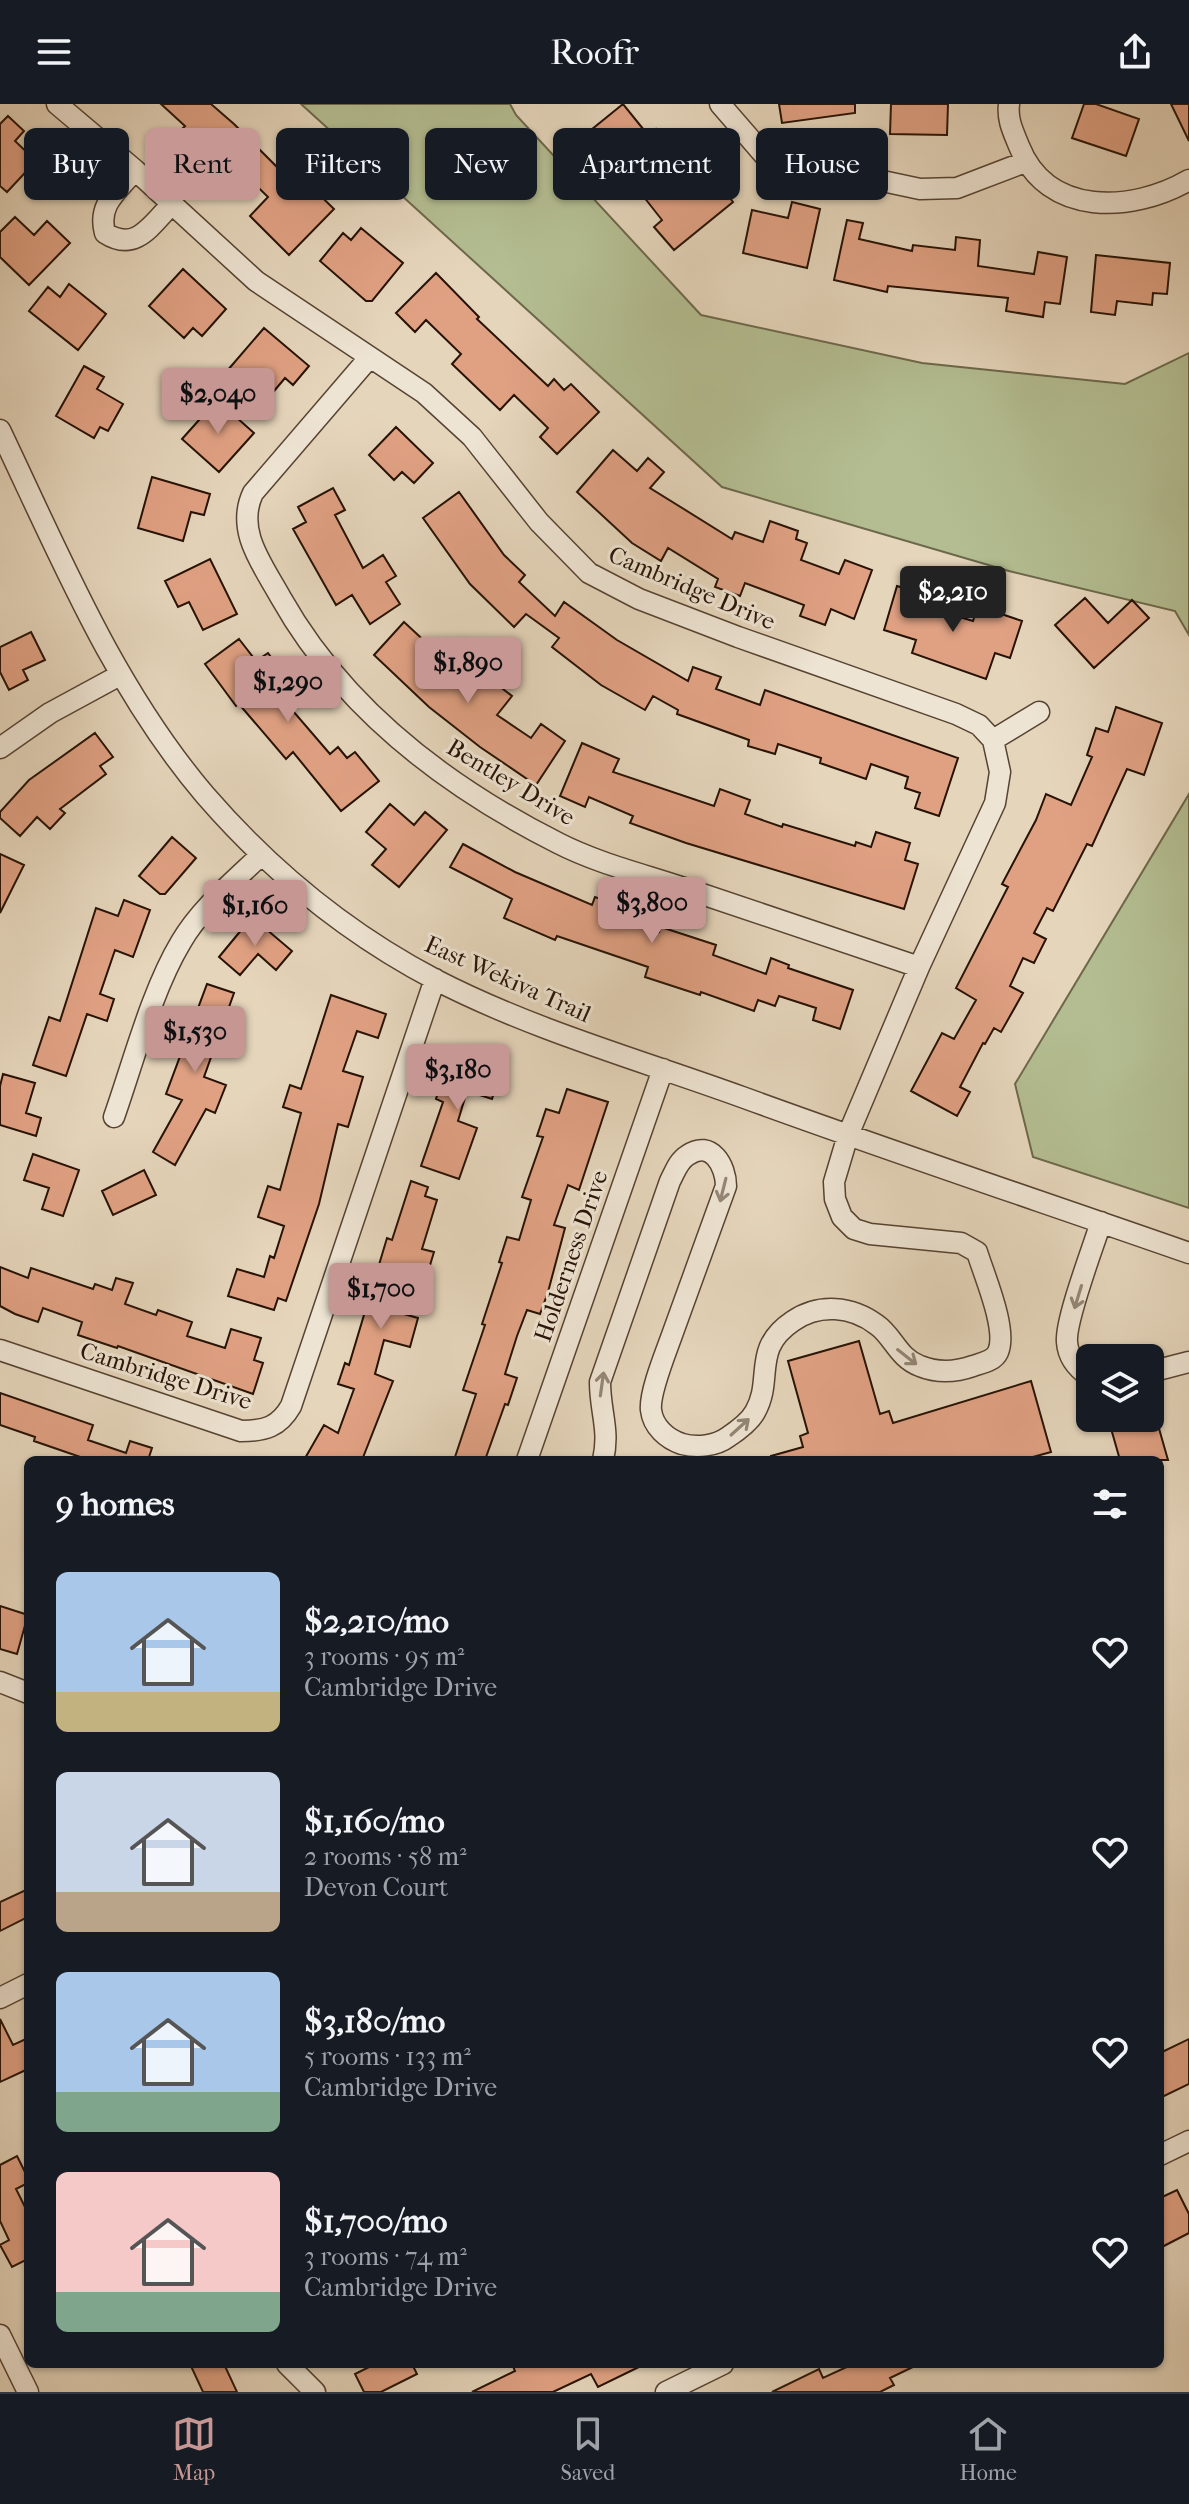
<!DOCTYPE html>
<html lang="en">
<head>
<meta charset="utf-8">
<style>
	:root { --surface:#171b24; --page:#20242c; --text:#f1f3f6; --muted:#9ea1a6; --line:#363941; --accent:#c59692 }
	body { margin:0; font-family:"IM FELL French Canon",serif; background:var(--page); color:var(--text); height:100vh; display:flex; flex-direction:column; font-size:30px; white-space:nowrap }
	* { box-sizing:border-box; margin:0 }
	p { font-size:26px; color:var(--muted) }
	.icon { flex:none; width:44px; height:44px; fill:none; stroke:currentColor; stroke-width:2; stroke-linecap:round; stroke-linejoin:round }
	.map { position:relative; flex:1; overflow:hidden }
	.sheet { position:absolute; left:24px; top:1352px; width:1140px; height:912px; display:flex; flex-direction:column; background:var(--surface); border-radius:12px; box-shadow:0 2px 6px #0004 }
	.sheet>* { flex:none }
	.hud { position:absolute; left:24px; top:24px; width:1142px; height:72px; display:flex; gap:16px }
	.fabs { position:absolute; left:1076px; top:1240px; display:grid; gap:16px }
	.fabs a { display:grid; place-items:center; width:88px; height:88px; border-radius:12px; background:var(--surface); box-shadow:0 2px 6px #0004; font-size:40px }
	.price { position:absolute; translate:-50% -68px; padding:0 18px; border-radius:8px; background:var(--accent); color:#111; font-size:26px; line-height:52px; filter:drop-shadow(0 2px 4px #0008) }
	.price::after { content:''; position:absolute; left:50%; top:48px; width:24px; height:18px; margin-left:-12px; background:inherit; clip-path:polygon(0 0,100% 0,50% 100%) }
	.price.on { background:#222; color:#fff }
	ul { padding:0; list-style:none }
	li { display:flex; align-items:center; gap:24px; height:200px; padding:0 32px }
	li span { display:grid; place-items:center; flex:none; width:224px; height:160px; border-radius:12px; color:#555 }
	li>.icon { margin-inline-start:auto }
	span .icon { width:96px; height:96px; fill:#fffc; stroke-width:1 }
	li b { font-size:34px }
	h2 { display:flex; justify-content:space-between; align-items:center; height:96px; padding:0 32px; font-size:34px }
	.chip { padding:0 28px; border-radius:12px; background:var(--surface); box-shadow:0 2px 6px #0004; font-size:28px; line-height:72px }
	.chip.on { background:var(--accent); color:#111 }
	header { display:flex; justify-content:space-between; align-items:center; height:104px; padding:0 32px; background:var(--surface); font-size:36px; font-weight:600 }
	.dock { display:flex; justify-content:space-around; align-items:center; height:112px; border-top:2px solid var(--line); background:var(--surface); font-size:22px; color:var(--muted) }
	.dock a { display:grid; justify-items:center; gap:4px }
	.dock .on { color:var(--accent) }
	.map>svg:first-child { display:block }
	.green { fill:#b3bd91; stroke:#6d684b; stroke-width:2 }
	.building { fill:#e0a183; stroke:#271205; stroke-width:2 }
	.lines { fill:none; stroke-linecap:round; stroke-linejoin:round }
	.minor-casing { stroke:#564332; stroke-width:23 }
	.minor { stroke:#eee4d3; stroke-width:20 }
	.oneway { stroke:#948676 }
	.labels { text-anchor:middle; stroke-width:6; stroke-linejoin:round; paint-order:stroke }
	.street-label { font-size:24px; fill:#271205; stroke:#eee4d3 }
</style>
</head>
<body>
<header><svg class="icon" aria-label="menu" viewBox="0 0 24 24"><path d="M4 6h16M4 12h16M4 18h16"/></svg>Roofr<svg class="icon" aria-label="share" viewBox="0 0 24 24"><path d="M12 15V3M7 8l5-5 5 5M5 13v7h14v-7"/></svg></header>
<div class="map">
<svg width="1189" height="2288" viewBox="0 0 1189 2288">
	<rect width="100%" height="100%" fill="#e5d5bb"/>
	<filter id="stains"><feTurbulence type="fractalNoise" baseFrequency=".0025" numOctaves="4"/><feColorMatrix values="0 0 0 0 .2 0 0 0 0 .09 0 0 0 0 .02 0 0 0 .5 -.17"/></filter>
	<radialGradient id="worn" r=".72"><stop offset=".6" stop-color="#630" stop-opacity="0"/><stop offset="1" stop-color="#630" stop-opacity=".3"/></radialGradient>
	<!-- green -->
	<path class="green" d="M301,0H510L516,11L701,211L922,259L1125,280L1189,249V531L1175,507L1009,467L722,383Z
		M1189,690V1104L1033,1053L1015,980Z"/>
	<!-- building -->
	<path class="building" d="M161,0H211L234,20L287,73L294,66L334,105L289,151L250,112L268,93L235,61L214,82L186,53L183,55L168,40L185,22Z
		M623,0L648,31L656,25L671,45L668,47L700,87L715,75L733,98L674,146L654,123L662,116L591,26Z
		M779,0H855V9L782,19Z
		M891,0H948L947,31L890,30Z
		M1084,0H1096L1139,15L1126,52L1072,34Z
		M1171,0H1189V37Z
		M8,12L24,27L15,37L36,57L7,88L0,82V20Z
		M792,98L820,105L807,164L743,149L752,106L788,114Z
		M15,113L34,131L47,117L70,139L29,181L0,153V128Z
		M847,116L863,119L859,135L912,147L913,141L955,146L956,133L980,136L978,162L1034,170L1038,148L1067,153L1060,200L1045,198L1043,213L1006,207L1008,194L888,182L887,188L834,176Z
		M361,124L403,159L372,197H366L320,157L343,129L351,136Z
		M1096,151L1170,159L1167,190L1153,189L1152,201L1117,197L1115,211L1091,208Z
		M183,165L226,205L202,232L193,224L184,234L149,202Z
		M436,169L479,213L477,215L548,282L554,275L564,286L571,280L599,308L557,350L540,333L548,324L514,291L500,306L452,260L461,250L426,216L415,228L396,209Z
		M69,180L106,210L78,246L29,207L48,183L60,193Z
		M264,224L309,262L293,281L285,274L264,299L227,267Z
		M84,262L104,273L97,285L123,300L108,327L100,323L94,334L56,312Z
		M217,296L254,329L219,368L182,335Z
		M396,323L433,359L414,379L402,368L394,376L369,351Z
		M613,346L637,367L648,354L664,368L650,384L732,435L735,428L763,438L770,417L798,427L796,435L807,439L801,456L839,470L845,456L872,466L854,515L831,505L825,521L800,512L804,501L745,479L740,492L715,483L718,475L668,444L661,457L632,439L577,388Z
		M152,373L210,390L204,411L191,408L183,437L138,424Z
		M333,384L345,406L335,411L363,464L383,451L396,472L386,478L400,500L370,520L352,491L336,501L293,425L306,418L298,403Z
		M459,388L504,451L525,471L519,478L555,512L564,498L617,536L688,577L693,563L721,573L716,585L760,601L765,586L958,654L939,712L915,704L920,689L905,684L908,673L871,660L866,675L820,659L821,654L778,640L775,650L748,642L749,636L677,610L678,606L653,592L645,606L601,581L552,543L559,534L526,510L514,523L470,480L423,414Z
		M210,455L237,510L203,526L189,498L178,503L165,477Z
		M897,482L923,490L920,501L973,517L978,502L1022,517L1010,554L995,549L986,575L912,549L916,536L884,526Z
		M1085,494L1108,519L1132,496L1149,514L1094,564L1055,521Z
		M404,518L445,556L441,560L473,586L485,571L512,592L497,611L531,634L541,620L565,637L536,681L480,643L429,603L374,551Z
		M31,528L45,556L23,566L28,576L9,586L0,568V543Z
		M239,535L256,557L268,549L282,568L268,578L330,650L338,643L347,654L355,648L379,677L341,707L293,648L286,655L239,600L236,602L205,560Z
		M1116,603L1162,619L1144,671L1127,665L1092,742L1087,740L1053,807L1047,804L1034,829L1046,835L1034,859L1023,854L1010,882L1023,889L1001,928L994,924L985,940L983,939L960,983L970,988L957,1012L911,987L942,929L954,935L976,896L956,884L1008,783L1002,780L1036,716L1046,690L1071,701L1092,653L1087,651L1096,624L1108,628Z
		M95,629L113,653L100,662L106,670L60,705L65,709L50,725L37,713L20,732L0,714V708L29,676Z
		M582,639L619,655L613,668L714,702L720,685L750,696L745,710L782,723L783,720L855,742L856,738L871,743L876,728L910,739L905,756L918,760L904,805L686,739L630,719L633,712L589,693L585,703L560,692Z
		M390,700L414,721L425,708L447,726L399,783L372,761L386,745L366,728Z
		M172,733L196,754L165,790H160L139,772Z
		M463,740L515,768L592,801L595,793L618,801L614,813L659,828L661,823L716,841L713,851L766,870L771,854L789,861L788,864L853,886L840,925L813,916L816,904L779,892L775,902L758,896L754,907L701,888L700,891L645,873L648,863L557,832L555,836L504,814L512,795L450,763Z
		M0,750L24,761L0,809Z
		M124,796L150,806L133,853L115,846L100,890L114,895L107,917L87,910L66,972L33,961L49,913L60,917L96,804L118,812Z
		M252,813L292,847L276,866L258,850L240,871L219,853Z
		M207,880L234,889L204,973L226,981L215,1009L206,1005L175,1061L153,1048L182,996L166,990Z
		M331,891L386,910L378,934L357,927L343,967L363,973L348,1023L338,1020L319,1100L286,1197L278,1194L274,1206L228,1192L237,1165L264,1173L270,1152L274,1154L284,1122L258,1113L268,1082L280,1086L301,1009L283,1003L290,981L301,985Z
		M451,947L502,963L492,995L467,987L458,1017L477,1024L459,1075L421,1062L443,998L436,995Z
		M3,970L35,979L26,1009L41,1014L36,1032L0,1021V982Z
		M567,985L608,998L579,1086L568,1081L554,1121L565,1124L548,1188L540,1210L527,1206L517,1232L505,1270L517,1274L508,1301L505,1300L485,1356H465L455,1353L476,1290L463,1286L485,1221L482,1220L502,1159L499,1158L507,1133L519,1136L531,1096L522,1093L543,1033L537,1032L546,1005L559,1009Z
		M33,1050L79,1066L63,1112L42,1105L49,1084L24,1076Z
		M144,1066L156,1091L113,1111L102,1087Z
		M411,1077L428,1083L425,1092L437,1096L422,1145L434,1148L424,1181L407,1175L397,1208L418,1214L410,1243L384,1236L375,1270L393,1277L362,1356H304L324,1321L338,1329L354,1285L338,1280L345,1259L349,1261L387,1134L392,1136Z
		M0,1163L28,1174L31,1164L93,1185L95,1180L112,1186L116,1174L133,1179L125,1200L156,1211L158,1206L192,1218L187,1232L225,1244L231,1225L261,1234L254,1256L263,1259L253,1290L118,1242L117,1244L78,1231L82,1218L43,1204L38,1218L15,1210L0,1202Z
		M859,1237L880,1310L889,1307L893,1319L1031,1277L1051,1348L1022,1356H772L771,1352L803,1343L800,1332L808,1329L788,1257Z
		M0,1289L93,1321L88,1336L126,1349L130,1337L152,1344L148,1356H89L34,1337L35,1333L0,1321Z
		M1108,1314H1156L1168,1356H1120Z
		M0,1502L28,1511L17,1550L0,1545Z
		M28,1785V1813L0,1827V1798Z
		M0,1915L13,1941L28,1934V1965L0,1978Z
		M1189,1935V1980L1160,1994V1949Z
		M17,2052L28,2074V2079L16,2085L28,2109V2155L12,2163L0,2141L9,2136L0,2117V2061Z
		M1177,2086L1189,2110V2129L1160,2144V2094Z
		M190,2260H224L237,2288H203Z
		M375,2260H412L417,2270L381,2288H364L355,2270Z
		M512,2260H645L598,2283L591,2270L553,2288H472L515,2267Z
		M853,2260H919L890,2274L894,2281L880,2288H772L819,2265L823,2274Z"/>
	<g class="lines">
		<!-- minor casing -->
		<g class="minor-casing">
			<path id="minor" d="M57,0L135,66L256,177L424,289L472,333L539,418L589,469L639,495L738,533L956,610L979,621L993,636L1000,668L995,699L919,863L848,1031L834,1078L835,1095L842,1113L854,1125L870,1130L961,1139L977,1148C984,1171 1008,1226 998,1248C994,1257 982,1259 973,1262C956,1268 937,1269 920,1262C898,1254 893,1232 877,1221C852,1202 819,1199 793,1217C751,1245 774,1275 755,1308C750,1317 737,1327 728,1333C716,1342 697,1344 682,1340C667,1335 653,1323 651,1306C649,1289 666,1248 672,1231C690,1181 708,1132 726,1082C726,1062 711,1035 688,1051C678,1057 675,1068 670,1077L600,1278C600,1308 610,1326 603,1356
				M720,0L765,52L920,85L957,84L1025,58
				M1009,0C1007,16 1013,27 1019,42C1047,113 1132,109 1189,76
				M135,66C118,87 97,100 105,129C136,149 151,121 172,100
				M369,254L253,389C235,427 263,461 281,494C343,604 447,683 558,739C597,759 642,770 684,784C762,810 840,837 919,863
				M0,326C60,452 114,584 205,691C270,766 348,830 436,876C533,926 640,956 742,993C890,1047 1040,1097 1189,1149
				M993,636L1039,608
				M0,644L50,609L120,571
				M114,1013C133,959 152,886 181,838C200,805 234,777 261,751
				M0,1246L241,1327C265,1327 279,1323 291,1302L435,875
				M1150,1268L1189,1258
				M1090,1273C1078,1265 1068,1253 1067,1238C1065,1216 1093,1144 1101,1118
				M527,1356L663,965
				M0,1578L28,1589
				M0,1894L28,1880
				M1160,2051L1189,2037
				M0,2231L28,2288
				M287,2260L315,2288
				M666,2288L723,2260"/>
		</g>
		<!-- minor -->
		<use href="#minor" class="minor"/>
	</g>
	<!-- one-way arrows -->
	<defs><path id="oneway-shaft" d="M-6 0H5M1.5-3L5.5 0L1.5 3" fill="none" stroke-width="1.6" stroke-linecap="round" stroke-linejoin="round" transform="scale(2)"/></defs>
	<g class="oneway">
		<use href="#oneway-shaft" transform="translate(723 1086) rotate(104)"/>
		<use href="#oneway-shaft" transform="translate(1078 1193) rotate(107)"/>
		<use href="#oneway-shaft" transform="translate(907 1253) rotate(38)"/>
		<use href="#oneway-shaft" transform="translate(602 1280) rotate(-82)"/>
		<use href="#oneway-shaft" transform="translate(740 1323) rotate(-42)"/>
	</g>
	<g class="labels">
		<!-- street labels -->
		<g class="street-label">
			<text transform="translate(692 484) rotate(23)" y="8">Cambridge Drive</text>
			<text transform="translate(511 678) rotate(31)" y="8">Bentley Drive</text>
			<text transform="translate(508 875) rotate(24)" y="8">East Wekiva Trail</text>
			<text transform="translate(571 1152) rotate(-71)" y="8">Holderness Drive</text>
			<text transform="translate(166 1272) rotate(17)" y="8">Cambridge Drive</text>
		</g>
	</g>
	<rect width="100%" height="100%" filter="url(#stains)"/>
	<rect width="100%" height="100%" fill="url(#worn)"/>
</svg>
<div class="fabs">
<a><svg class="icon" aria-label="layers" viewBox="0 0 24 24"><path d="M12 4l9 5-9 5-9-5zM3 14l9 5 9-5"/></svg></a>
</div>
<b class="price" style="left:218px;top:332px">$2,040</b>
<b class="price on" style="left:953px;top:530px">$2,210</b>
<b class="price" style="left:468px;top:601px">$1,890</b>
<b class="price" style="left:288px;top:620px">$1,290</b>
<b class="price" style="left:652px;top:841px">$3,800</b>
<b class="price" style="left:255px;top:844px">$1,160</b>
<b class="price" style="left:195px;top:970px">$1,530</b>
<b class="price" style="left:458px;top:1008px">$3,180</b>
<b class="price" style="left:381px;top:1227px">$1,700</b>
<div class="hud">
<a class="chip">Buy</a>
<a class="chip on">Rent</a>
<a class="chip">Filters</a>
<a class="chip">New</a>
<a class="chip">Apartment</a>
<a class="chip">House</a>
</div>
<section class="sheet">
<h2>9 homes<svg class="icon" aria-label="filters" viewBox="0 0 24 24"><path d="M4 7h16M4 17h16"/><circle cx="9" cy="7" r="2"/><circle cx="15" cy="17" r="2"/></svg></h2>
<ul>
<li><span style="background:linear-gradient(#a9c7e8 75%,#c2b280 0)"><svg class="icon" aria-label="home" viewBox="0 0 24 24"><path d="M3 11l9-7 9 7M6 9v11h12V9"/></svg></span><div><b>$2,210/mo</b><p>3 rooms · 95 m²</p><p>Cambridge Drive</p></div><svg class="icon" aria-label="heart" viewBox="0 0 24 24"><path d="M12 20l-8-8c-3-5 5-10 8-4 3-6 11-1 8 4z"/></svg></li>
<li><span style="background:linear-gradient(#c9d6e8 75%,#b9a48a 0)"><svg class="icon" aria-label="home" viewBox="0 0 24 24"><path d="M3 11l9-7 9 7M6 9v11h12V9"/></svg></span><div><b>$1,160/mo</b><p>2 rooms · 58 m²</p><p>Devon Court</p></div><svg class="icon" aria-label="heart" viewBox="0 0 24 24"><path d="M12 20l-8-8c-3-5 5-10 8-4 3-6 11-1 8 4z"/></svg></li>
<li><span style="background:linear-gradient(#a9c7e8 75%,#7fa58c 0)"><svg class="icon" aria-label="home" viewBox="0 0 24 24"><path d="M3 11l9-7 9 7M6 9v11h12V9"/></svg></span><div><b>$3,180/mo</b><p>5 rooms · 133 m²</p><p>Cambridge Drive</p></div><svg class="icon" aria-label="heart" viewBox="0 0 24 24"><path d="M12 20l-8-8c-3-5 5-10 8-4 3-6 11-1 8 4z"/></svg></li>
<li><span style="background:linear-gradient(#f6c9c9 75%,#7fa58c 0)"><svg class="icon" aria-label="home" viewBox="0 0 24 24"><path d="M3 11l9-7 9 7M6 9v11h12V9"/></svg></span><div><b>$1,700/mo</b><p>3 rooms · 74 m²</p><p>Cambridge Drive</p></div><svg class="icon" aria-label="heart" viewBox="0 0 24 24"><path d="M12 20l-8-8c-3-5 5-10 8-4 3-6 11-1 8 4z"/></svg></li>
</ul>
</section>
</div>
<nav class="dock">
<a class="on"><svg class="icon" aria-label="map" viewBox="0 0 24 24"><path d="M3 6l6-2 6 2 6-2v14l-6 2-6-2-6 2zM9 4v14M15 6v14"/></svg>Map</a>
<a><svg class="icon" aria-label="saved" viewBox="0 0 24 24"><path d="M7 4h10v16l-5-4-5 4z"/></svg>Saved</a>
<a><svg class="icon" aria-label="home" viewBox="0 0 24 24"><path d="M3 11l9-7 9 7M6 9v11h12V9"/></svg>Home</a>
</nav>
</body>
</html>
